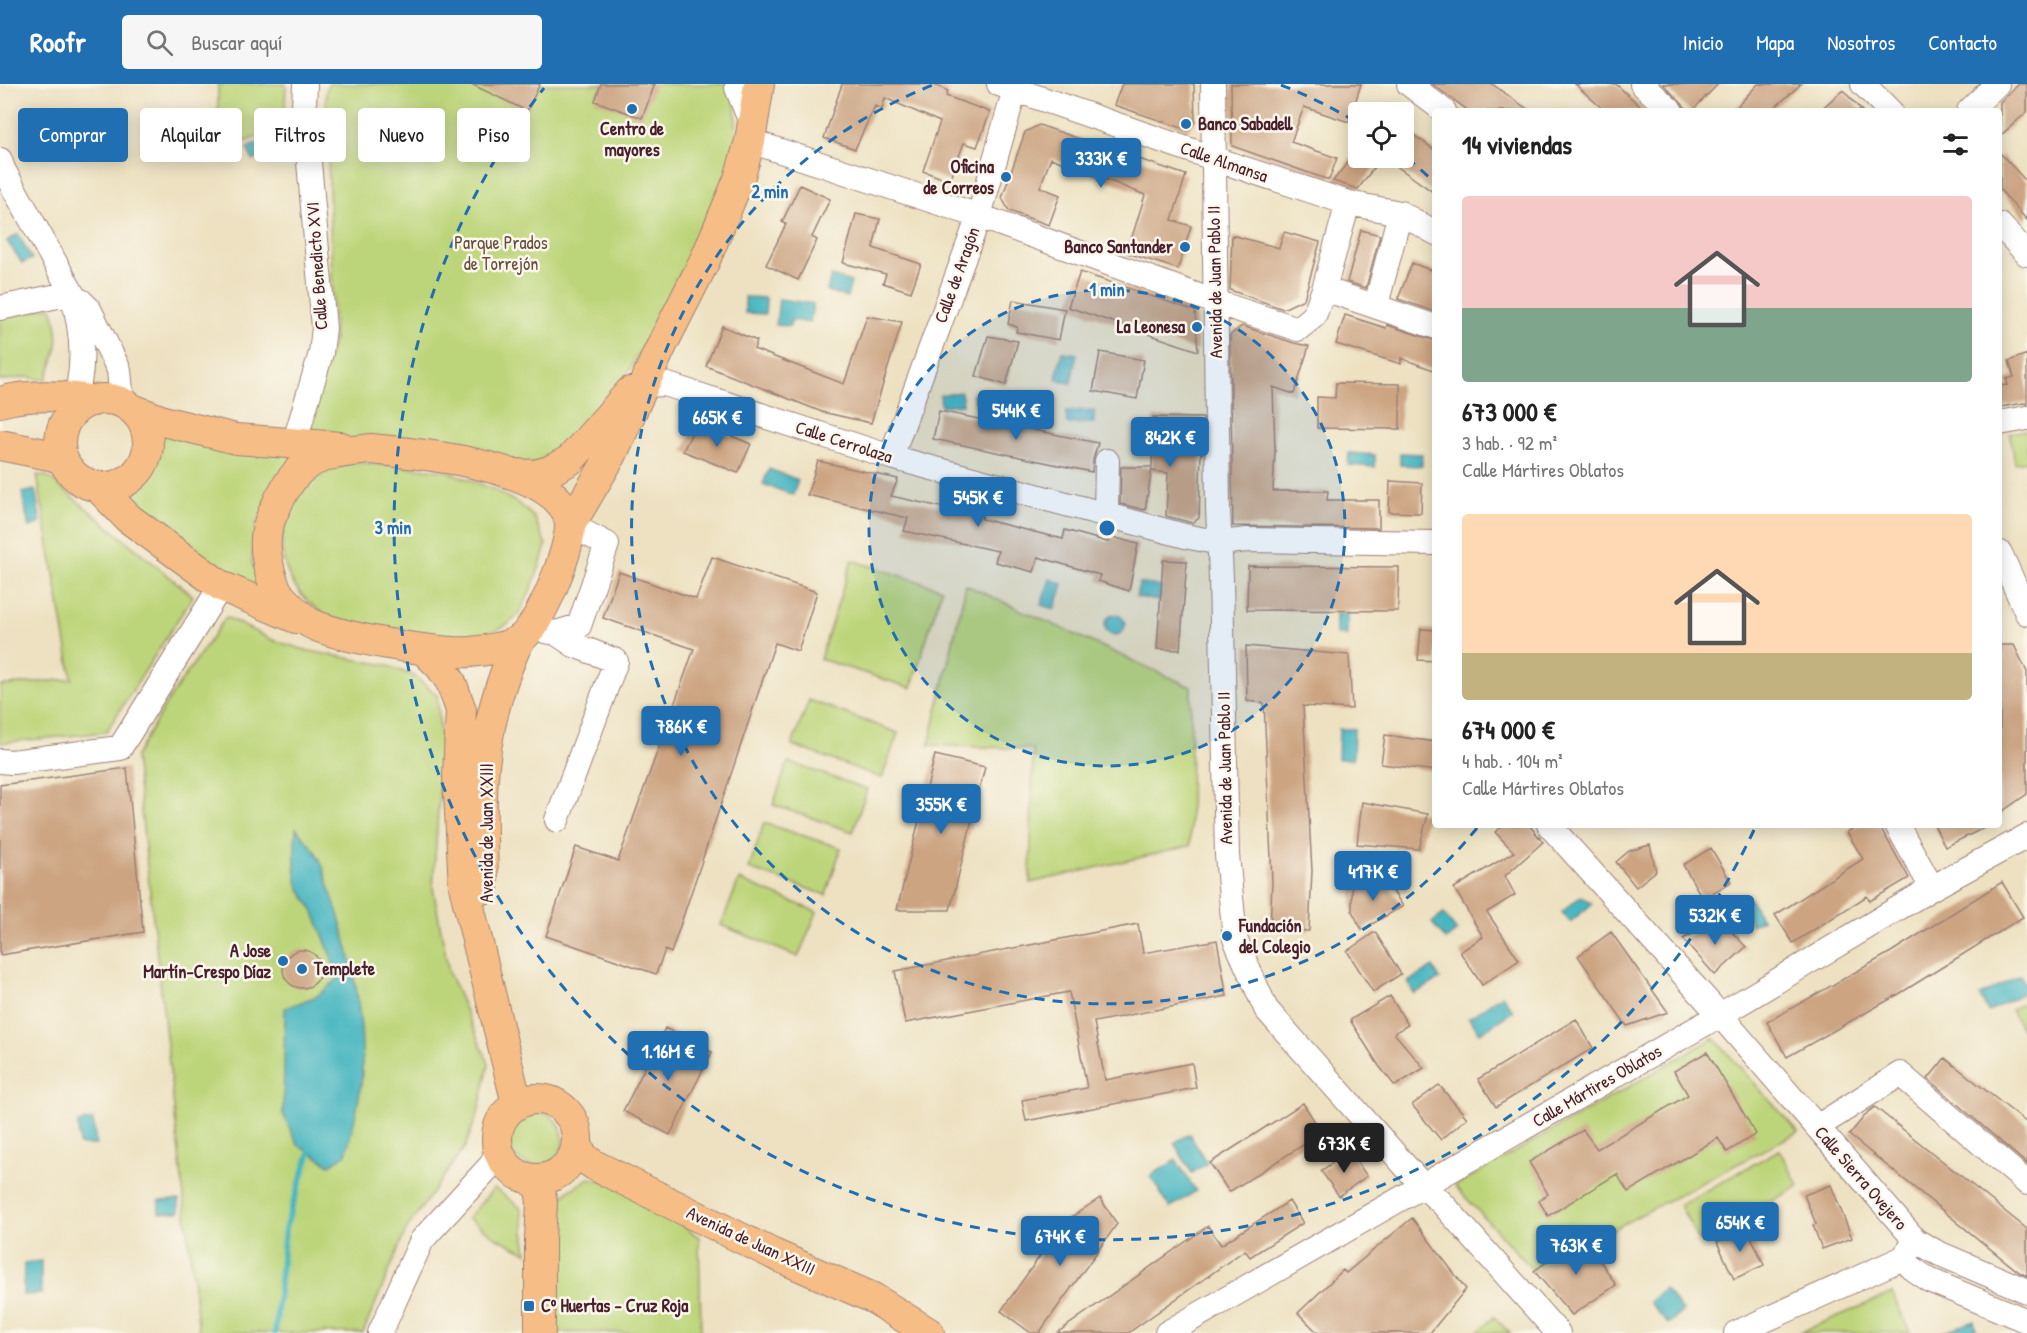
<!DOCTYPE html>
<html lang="es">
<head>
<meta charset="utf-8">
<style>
	:root { --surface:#fff; --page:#f6f6f6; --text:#222; --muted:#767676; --accent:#1f6fb2 }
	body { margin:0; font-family:"Patrick Hand",sans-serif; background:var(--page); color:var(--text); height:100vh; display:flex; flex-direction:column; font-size:22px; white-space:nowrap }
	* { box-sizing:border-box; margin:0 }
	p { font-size:20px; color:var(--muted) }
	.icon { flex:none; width:33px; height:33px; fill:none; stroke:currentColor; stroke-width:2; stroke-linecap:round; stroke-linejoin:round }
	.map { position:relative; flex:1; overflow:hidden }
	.details { position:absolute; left:1432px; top:24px; width:570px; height:720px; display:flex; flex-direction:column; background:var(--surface); border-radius:6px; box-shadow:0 3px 15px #0003 }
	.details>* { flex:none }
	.top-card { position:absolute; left:18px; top:24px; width:570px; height:54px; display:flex; gap:12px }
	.buttons { position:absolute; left:1348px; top:18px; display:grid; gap:12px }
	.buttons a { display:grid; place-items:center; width:66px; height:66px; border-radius:6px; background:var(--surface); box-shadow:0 3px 15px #0003; font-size:30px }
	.price { position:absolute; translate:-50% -51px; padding:0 14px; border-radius:6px; background:var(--accent); color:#fff; font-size:20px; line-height:39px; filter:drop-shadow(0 2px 3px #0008) }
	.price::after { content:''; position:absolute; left:50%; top:36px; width:18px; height:14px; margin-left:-9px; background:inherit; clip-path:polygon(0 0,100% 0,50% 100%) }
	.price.selected { background:#222; color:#fff }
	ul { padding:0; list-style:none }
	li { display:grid; align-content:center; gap:12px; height:318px; padding:0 30px }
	li span { display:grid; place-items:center; height:186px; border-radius:6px; color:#555 }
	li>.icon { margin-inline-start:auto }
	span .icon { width:108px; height:108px; fill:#fffc; stroke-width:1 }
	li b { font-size:26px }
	h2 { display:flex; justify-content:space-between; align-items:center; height:72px; padding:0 30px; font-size:26px }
	.pill { padding:0 21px; border-radius:6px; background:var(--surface); box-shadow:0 3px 15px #0003; font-size:21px; line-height:54px }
	.pill.selected { background:var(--accent); color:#fff }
	header { display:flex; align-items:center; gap:36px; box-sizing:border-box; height:84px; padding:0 30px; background:var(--accent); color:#fff }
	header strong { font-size:28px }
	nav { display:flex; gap:33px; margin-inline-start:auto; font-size:21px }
	.search { width:420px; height:54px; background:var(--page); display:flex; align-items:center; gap:15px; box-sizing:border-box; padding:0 21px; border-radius:6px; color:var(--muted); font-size:22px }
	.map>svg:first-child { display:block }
	.green { fill:#bdd57a; stroke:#847a52; stroke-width:1.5 }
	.water { fill:#47b6c0; stroke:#486a76; stroke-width:1.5 }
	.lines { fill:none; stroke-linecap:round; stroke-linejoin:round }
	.stream { stroke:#47b6c0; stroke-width:6 }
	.building { fill:#cca482 }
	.minor-casing { stroke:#9c8076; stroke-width:26 }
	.major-casing { stroke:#9c8076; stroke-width:32 }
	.minor { stroke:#fff; stroke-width:24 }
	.major { stroke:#f6be86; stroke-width:30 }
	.ring { fill:none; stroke:#1f6fb2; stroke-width:3; stroke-dasharray:10 8 }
	.poi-dot { fill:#1f6fb2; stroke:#fbf7ec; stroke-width:2 }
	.labels { text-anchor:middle; stroke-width:5; stroke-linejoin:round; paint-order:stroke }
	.poi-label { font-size:18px; font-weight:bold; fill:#4a1f2b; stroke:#fbf7ec; text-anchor:start }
	.street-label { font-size:18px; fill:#4a1f2b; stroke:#fbf7ec }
	.park-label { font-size:18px; fill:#674c3f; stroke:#fbf7ec }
	.centre { fill:#1f6fb2; stroke:#fbf7ec; stroke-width:3 }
	.ring-label { font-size:18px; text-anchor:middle; font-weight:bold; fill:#1f6fb2; stroke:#fbf7ec; stroke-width:5; stroke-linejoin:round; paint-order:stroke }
</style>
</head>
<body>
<header>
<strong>Roofr</strong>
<div class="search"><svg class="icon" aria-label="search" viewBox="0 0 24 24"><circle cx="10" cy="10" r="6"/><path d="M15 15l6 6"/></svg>Buscar aquí</div>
<nav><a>Inicio</a><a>Mapa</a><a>Nosotros</a><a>Contacto</a></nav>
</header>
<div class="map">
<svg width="2027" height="1249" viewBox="0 0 2027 1249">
	<rect width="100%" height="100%" fill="#fbf7ec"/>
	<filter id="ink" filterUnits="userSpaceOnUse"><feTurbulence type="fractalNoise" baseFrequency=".0167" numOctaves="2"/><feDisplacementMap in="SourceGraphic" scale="12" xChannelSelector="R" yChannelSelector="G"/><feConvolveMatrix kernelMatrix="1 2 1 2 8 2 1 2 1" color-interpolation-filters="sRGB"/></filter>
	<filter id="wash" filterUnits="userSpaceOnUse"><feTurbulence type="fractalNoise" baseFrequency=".008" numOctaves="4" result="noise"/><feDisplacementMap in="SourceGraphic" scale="24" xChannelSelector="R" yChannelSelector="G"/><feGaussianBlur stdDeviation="1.35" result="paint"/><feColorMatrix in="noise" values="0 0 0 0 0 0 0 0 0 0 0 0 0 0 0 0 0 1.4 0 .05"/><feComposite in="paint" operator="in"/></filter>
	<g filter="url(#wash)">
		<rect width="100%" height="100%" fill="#ede1c1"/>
		<!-- green -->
		<path class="green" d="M218,0H286L284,42L229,64L218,27Z
			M328,0H734L737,56L729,87L688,176L657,236L629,287L588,339L562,363L535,380L302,351L334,255L326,9Z
			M52,223C62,257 58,264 46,296L27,293L0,297V234Z
			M158,345L303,374L256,438L252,479L266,511L242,501L121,412C138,403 154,389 158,369C160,362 158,352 158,345Z
			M2027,346V377L2015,379L2010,349Z
			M354,378L447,387L495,406L519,420L534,433L546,461C541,479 527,524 513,536C481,565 411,551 372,543C352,539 330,537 313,522C275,490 271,439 306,402C317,389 338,382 354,378Z
			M37,391L47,392L193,512L106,648L0,659V602L72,595Z
			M852,476L942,505L911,604L820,575Z
			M966,501L1191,603L1190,762L1030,799L1033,665L929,661Z
			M226,533L272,556L309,567L386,581L414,592L437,611L442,666L433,804L449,889L489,980L478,1029L465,1063L407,1144L363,1249H199L135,673L169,615Z
			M809,616L898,649L882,694L792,661Z
			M788,678L867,705L853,748L773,721Z
			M764,739L841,764L826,811L749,785Z
			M739,796L817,828L798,873L721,841Z
			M2027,917V954L2011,926Z
			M1714,954L1798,1048L1534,1187L1455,1102Z
			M509 1055a27 27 0 1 1 54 0a27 27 0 1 1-54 0Z
			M1779,1066L1799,1102L1699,1157L1680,1121Z
			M589,1094L619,1100L699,1153L701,1249H552L550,1137L564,1110Z
			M494,1104L521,1124L527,1169L497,1154L468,1134Z
			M1892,1209L1910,1249H1799Z
			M1494,1233L1510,1249H1477Z"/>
		<!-- water -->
		<path class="water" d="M167,30L173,41L151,51L148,37Z
			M270,53L276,65L253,77L247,64Z
			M18,150L32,175L22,179L7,157Z
			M831,192L851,198L847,213L827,207Z
			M745,213L766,214L765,230L745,229Z
			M779,215L813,220L810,239L791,236L790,242L776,241Z
			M1062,268L1077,270L1071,299L1056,296Z
			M961,308L963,320L941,322L940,311Z
			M973,311H996V322L977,323Z
			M1026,318V329L1003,331V319Z
			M1094,326V339L1067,340L1066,327Z
			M1349,369L1375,371V383L1348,381Z
			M1400,369L1422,370V382L1400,381Z
			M769,385L798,396L793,411L763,400Z
			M35,406L41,439L29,443L22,409Z
			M1050,495L1063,500L1055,525L1041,521Z
			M1139,499L1162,503L1159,517L1136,513Z
			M1336,530H1348L1347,551H1336Z
			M1105 541a10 10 0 1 1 20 0a10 10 0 1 1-20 0Z
			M1339,645H1354L1353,675H1338Z
			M296,744C302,752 310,760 316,769C325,782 327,798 332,812C352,869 364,928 362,988C361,1015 352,1044 346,1070L330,1081L298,1061L283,1030L285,924L317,912L338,895C331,872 323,850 314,829C310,819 301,810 298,800C293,782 295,763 296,744Z
			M1581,812L1592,820L1570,838L1562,828Z
			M1750,815L1762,835L1752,841L1740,821Z
			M1443,830L1457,847L1446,856L1432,839Z
			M1433,883L1440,895L1414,910L1408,898Z
			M2021,891L2027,907L1988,928L1980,912Z
			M1502,911L1513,927L1480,949L1469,934Z
			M93,1036L96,1061H79L78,1039Z
			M1189,1050L1207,1079L1192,1089L1174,1059Z
			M1176,1076L1196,1107L1170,1124L1150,1092Z
			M179,1116V1128L159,1129V1117Z
			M41,1177V1210L23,1211L24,1179Z
			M1664,1205L1683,1227L1668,1240L1649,1218Z
			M1974,1237L1977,1249H1942V1248Z"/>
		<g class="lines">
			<!-- stream -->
			<path class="stream" d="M275,1249L285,1145L310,1068"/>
		</g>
		<g id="blocks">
			<!-- building -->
			<path class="building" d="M471,0H540L527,27Z
				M601,0H655L642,34L595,17Z
				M842,0H932L948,7L946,12L990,28L977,63L964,59L950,97L923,87L940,38L885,14L882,25L875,22L855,65L824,54Z
				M1122,0H1194L1195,38L1188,46L1114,21Z
				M1231,0H1361L1349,38L1304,23L1291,58L1337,74L1329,96L1232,62Z
				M1432,0H1492L1530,27H1469Z
				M1575,0H1616L1645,27H1605Z
				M1663,0H1718L1692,27H1689Z
				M1758,0H1801L1771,27H1733Z
				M2019,0H2027V28L2000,52V18Z
				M1843,6L1862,27H1819Z
				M1039,41L1186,91L1172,136L1191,142L1178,185L1127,169L1145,111L1051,74L1040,103L1060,111L1049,141L1009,127L1002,114L1025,48Z
				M1404,44L1436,67V110L1385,74H1404Z
				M2000,69L2027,98V136L2000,106Z
				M1351,74H1381L1358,105L1333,97Z
				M800,101L830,115L812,153L817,156L798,196L766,181L786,140L782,138Z
				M856,130L880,135L873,164L921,180L911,208L883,199L886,190L843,179Z
				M1361,146L1380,151L1366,204L1347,198Z
				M1284,148L1320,158L1304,215L1283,225L1230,206L1232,151L1279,164Z
				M1412,179L1436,188V228L1398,215Z
				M1080,188L1195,227L1198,267L1068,223Z
				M1013,216L1065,225L1059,256L1016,248L1017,243L1008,240Z
				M1345,231L1386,244L1387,241L1436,257V287L1401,274V280L1336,260Z
				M867,232L902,238L871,339L822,328L706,282L722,242L757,257L754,265L844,300Z
				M1242,242L1294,259L1309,262L1294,310L1273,303L1275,366L1273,407H1328L1327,416H1379V444L1233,442L1230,251Z
				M988,252L1018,257L1006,301L976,292Z
				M1100,268L1144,276L1137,315L1093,307Z
				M2027,270V320L2024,319L2000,323V302L2008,301L2006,295L2014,293L2009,277Z
				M1336,299L1400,300V345L1317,344V313L1335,314Z
				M939,327L1098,359L1093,376L1092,388L933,355Z
				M1153,333L1203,334V369H1201L1199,434L1192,439L1166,432L1168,389L1152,387V385L1145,426L1120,420L1121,383H1152Z
				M697,338L751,360L738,389L683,367Z
				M818,377L898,395L891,412L982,432V435L1063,455L1065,446L1108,458L1109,452L1138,460L1129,507L1098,497L1100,491L1038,473L1034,488L995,478L998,467L904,447L908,434L807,411Z
				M1390,397L1422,399L1421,429L1389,428Z
				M712,473L817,508L798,567L775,559L671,869L665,866L656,890L546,852L576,763L618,777L694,565L603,534L619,488L696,515Z
				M1163,476L1187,477L1180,566L1157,565Z
				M1248,482L1399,483L1398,527L1247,526Z
				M1421,545L1436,546V577L1418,576Z
				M2000,561H2014L2027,588V710L2000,729Z
				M1246,562L1349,571L1352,625L1303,622L1312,787L1309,847L1270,845L1272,797L1264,619L1247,617Z
				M1385,651L1436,658V687L1381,680Z
				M935,671L985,683L950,826H897Z
				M127,684L143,848L0,871V701Z
				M1362,718L1428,730L1419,765L1357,760Z
				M1505,741H1529L1543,758L1505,792L1515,811L1487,828L1519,876L1482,901L1460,868L1483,853L1454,804L1514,768L1495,748Z
				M1859,741H1879L1909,794L1870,817L1867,812L1793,859L1775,831L1863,775L1847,748Z
				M1934,741H1990L1945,763Z
				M1650,761L1656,787L1636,803L1616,778L1629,767Z
				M1711,764L1731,798L1703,815L1683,781Z
				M1382,792L1403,822L1362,846L1352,827V802Z
				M2002,798L2023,833L1899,910L1787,973L1767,938L1891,868Z
				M1720,835L1746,863L1715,891L1683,855Z
				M1138,840L1143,869L1217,856L1227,912L1094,938L1105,996L1192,979L1196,1004L1026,1037L1022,1016L1087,1004L1069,908L905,939L895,887Z
				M1375,848L1401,890L1373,908L1347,867Z
				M1611,848L1668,928L1627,942L1578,872Z
				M283 885a19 19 0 1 1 38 0a19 19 0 1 1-38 0Z
				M1390,912L1408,941L1394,949L1424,984L1395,1002L1379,982L1350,936Z
				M1576,935L1593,964L1496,1023L1478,995Z
				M665,944L712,968L670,1051L623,1027Z
				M1707,968L1756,1050L1727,1068L1718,1054L1628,1108L1617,1090L1548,1132L1539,1117L1548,1110L1529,1078L1583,1046L1597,1065L1688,1011L1674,987Z
				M1945,974L2027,1039V1080L1928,995Z
				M1439,1001L1467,1034L1441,1056L1412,1021Z
				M1303,1019L1322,1049L1229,1108L1210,1079Z
				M1875,1023L2027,1145V1192L2019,1188L1849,1051L1868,1028Z
				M1349,1067L1367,1092L1339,1112L1321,1087Z
				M1831,1101L1852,1154L1822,1165L1813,1141L1816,1140L1804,1111Z
				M1100,1114L1117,1140L1039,1249H1031L1001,1227L1064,1138Z
				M1289,1117L1303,1139L1250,1173L1245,1166L1128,1249H1057L1208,1142L1221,1161Z
				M1412,1134L1466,1205L1430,1249H1318L1298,1229L1343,1186L1346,1189Z
				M1747,1144L1764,1181L1734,1195L1717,1158Z
				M1584,1152L1616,1201L1572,1231L1534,1187Z"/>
		</g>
	</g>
	<g filter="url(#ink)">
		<use href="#blocks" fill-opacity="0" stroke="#9c8076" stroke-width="1.5"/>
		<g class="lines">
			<!-- minor casing -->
			<g class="minor-casing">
				<path id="minor" d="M737,0V4L752,41
					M999,0L1236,82L1348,119L1400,129L1436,149
					M1213,0L1218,424L1221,494L1227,771L1235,855L1266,925L1423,1102L1442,1119L1558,1249
					M1409,0L1444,27
					M1642,0L1671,27
					M1863,0L1890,27
					M1969,27L1997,0
					M750,57L979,132L1215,218L1298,245L1314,232L1324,205L1348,119
					M0,76L3,85L72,209C84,253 86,289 70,332
					M2000,141L2027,170
					M1324,205L1436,243
					M81,217L89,225L119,286L122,318
					M1376,221L1400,129
					M0,224L72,209
					M644,301L665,300L891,373L1185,452L1220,459L1247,456L1436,459
					M2000,339L2027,334
					M294,360L321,269L324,244L304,23L305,0
					M891,373L979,132L1015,5
					M1106,431L1107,377
					M2000,469L2027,529
					M545,547L556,549L579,542L607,460L570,441
					M556,549L574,561L616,577L557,736
					M0,677L12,678L120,664L221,502
					M1549,741L1720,931L1916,1157L1903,1174L1736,1249
					M1897,741L1932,804
					M1817,1043L1900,990L2027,1099
					M1916,1157L1938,1169L2027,1207
					M1903,1174L1914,1186L1929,1196L2027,1237
					M380,1249L422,1156L491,1081L498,1066
					M1167,1249L1720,931L1932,804L2027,752"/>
			</g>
			<!-- major casing -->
			<g class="major-casing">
				<path id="major" d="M60 359a44 44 0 1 1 88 0a44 44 0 1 1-88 0Z
					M0,318C27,310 66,311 93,317
					M132,325L163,337L236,355L341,363
					M0,361L50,371L63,375
					M370,365C423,370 515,378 556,414C563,421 570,431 570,442C570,466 540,543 519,556C506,564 486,566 471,568C443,571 329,553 307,537C299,531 288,521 281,513C270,499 263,464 267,447C269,435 275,425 280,414C286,403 294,389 305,382C325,368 347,368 370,365Z
					M514,390L535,391L550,387L570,376L630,308
					M98,403L128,434L221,502L296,534
					M570,441L612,370L662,261L705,176L739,95L750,57L759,0
					M423,565L440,582L451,598L461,626L458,692L464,802L517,1020
					M483,805C483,768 480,730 483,694C486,646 499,599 519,556
					M497 1055a40 40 0 1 1 80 0a40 40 0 1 1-80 0Z
					M577,1061L584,1074L594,1081L773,1170L873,1214L929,1249
					M531,1095L540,1105L542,1119L540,1154V1249"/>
			</g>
			<!-- minor -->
			<use href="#minor" class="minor"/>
			<!-- major -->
			<use href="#major" class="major"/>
		</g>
	</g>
	<!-- distance rings -->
	<circle cx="1107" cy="444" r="238" fill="#1f6fb2" fill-opacity=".12"/>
	<g class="ring">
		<circle cx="1107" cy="444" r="238"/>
		<path d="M1477 744A476 476 0 1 1 933 1M1281 1A476 476 0 0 1 1356 38M1407 74A476 476 0 0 1 1435 99"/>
		<path d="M1754 746A714 714 0 1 1 544 4"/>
	</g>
	<!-- markers -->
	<g class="poi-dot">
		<circle cx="632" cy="25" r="6"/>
		<circle cx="1186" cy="40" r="6"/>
		<circle cx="1006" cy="93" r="6"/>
		<circle cx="1185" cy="163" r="6"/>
		<circle cx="1197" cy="243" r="6"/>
		<circle cx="1227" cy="852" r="6"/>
		<circle cx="283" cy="877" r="6"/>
		<circle cx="302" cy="885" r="6"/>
		<rect x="523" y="1216" width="12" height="12" rx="3"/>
	</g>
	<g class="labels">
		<!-- poi labels -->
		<g class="poi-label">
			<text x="1198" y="46">Banco Sabadell</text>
			<text x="632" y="51" text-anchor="middle">Centro de<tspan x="632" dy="21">mayores</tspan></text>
			<text x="994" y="89" text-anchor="end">Oficina<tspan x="994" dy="21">de Correos</tspan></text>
			<text x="1173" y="169" text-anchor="end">Banco Santander</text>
			<text x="1185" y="249" text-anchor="end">La Leonesa</text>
			<text x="1239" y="848">Fundación<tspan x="1239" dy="21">del Colegio</tspan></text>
			<text x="271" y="873" text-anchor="end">A Jose<tspan x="271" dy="21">Martín-Crespo Díaz</tspan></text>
			<text x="314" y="891">Templete</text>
			<text x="541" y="1228">Cº Huertas - Cruz Roja</text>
		</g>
		<!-- street labels -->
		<g class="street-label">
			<text transform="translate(1224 78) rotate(19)" y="6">Calle Almansa</text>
			<text transform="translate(317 182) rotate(-94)" y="6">Calle Benedicto XVI</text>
			<text transform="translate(957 191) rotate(-70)" y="6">Calle de Aragón</text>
			<text transform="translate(1215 198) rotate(-91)" y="6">Avenida de Juan Pablo II</text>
			<text transform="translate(844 358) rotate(18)" y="6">Calle Cerrolaza</text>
			<text transform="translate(1225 684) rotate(-91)" y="6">Avenida de Juan Pablo II</text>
			<text transform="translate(487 749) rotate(-90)" y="6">Avenida de Juan XXIII</text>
			<text transform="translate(1597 1002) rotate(-30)" y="6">Calle Mártires Oblatos</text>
			<text transform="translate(1861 1094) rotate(49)" y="6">Calle Sierra Ovejero</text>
			<text transform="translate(751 1157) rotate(25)" y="6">Avenida de Juan XXIII</text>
		</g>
		<!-- park labels -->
		<g class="park-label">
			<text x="501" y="165">Parque Prados<tspan x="501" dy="21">de Torrejón</tspan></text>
		</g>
	</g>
	<circle cx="1107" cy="444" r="9" class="centre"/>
	<g class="ring-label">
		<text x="770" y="114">2 min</text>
		<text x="1107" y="212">1 min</text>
		<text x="393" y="450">3 min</text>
	</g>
</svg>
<div class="buttons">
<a><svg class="icon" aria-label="locate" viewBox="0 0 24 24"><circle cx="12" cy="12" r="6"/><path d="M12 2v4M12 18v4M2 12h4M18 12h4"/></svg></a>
</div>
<b class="price" style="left:1101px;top:105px">333K €</b>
<b class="price" style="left:1016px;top:357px">544K €</b>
<b class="price" style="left:717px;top:364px">665K €</b>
<b class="price" style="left:1170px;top:384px">842K €</b>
<b class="price" style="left:978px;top:444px">545K €</b>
<b class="price" style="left:681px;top:673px">786K €</b>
<b class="price" style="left:941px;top:751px">355K €</b>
<b class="price" style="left:1373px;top:818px">417K €</b>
<b class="price" style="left:1715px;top:862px">532K €</b>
<b class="price" style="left:668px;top:998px">1.16M €</b>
<b class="price selected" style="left:1344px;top:1090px">673K €</b>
<b class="price" style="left:1740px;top:1169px">654K €</b>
<b class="price" style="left:1060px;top:1183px">674K €</b>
<b class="price" style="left:1576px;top:1192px">763K €</b>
<div class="top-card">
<a class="pill selected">Comprar</a>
<a class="pill">Alquilar</a>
<a class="pill">Filtros</a>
<a class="pill">Nuevo</a>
<a class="pill">Piso</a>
</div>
<section class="details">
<h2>14 viviendas<svg class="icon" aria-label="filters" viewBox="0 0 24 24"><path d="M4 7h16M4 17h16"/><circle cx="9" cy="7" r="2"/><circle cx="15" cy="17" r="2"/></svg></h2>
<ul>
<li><span style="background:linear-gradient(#f6c9c9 60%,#7fa58c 0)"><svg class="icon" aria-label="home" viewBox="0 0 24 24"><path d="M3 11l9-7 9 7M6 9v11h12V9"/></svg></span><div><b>673 000 €</b><p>3 hab. · 92 m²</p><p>Calle Mártires Oblatos</p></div></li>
<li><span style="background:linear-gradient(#ffd9b3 75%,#c2b280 0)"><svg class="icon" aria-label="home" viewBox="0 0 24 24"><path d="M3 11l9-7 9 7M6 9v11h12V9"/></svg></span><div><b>674 000 €</b><p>4 hab. · 104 m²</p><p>Calle Mártires Oblatos</p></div></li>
</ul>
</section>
</div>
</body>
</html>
